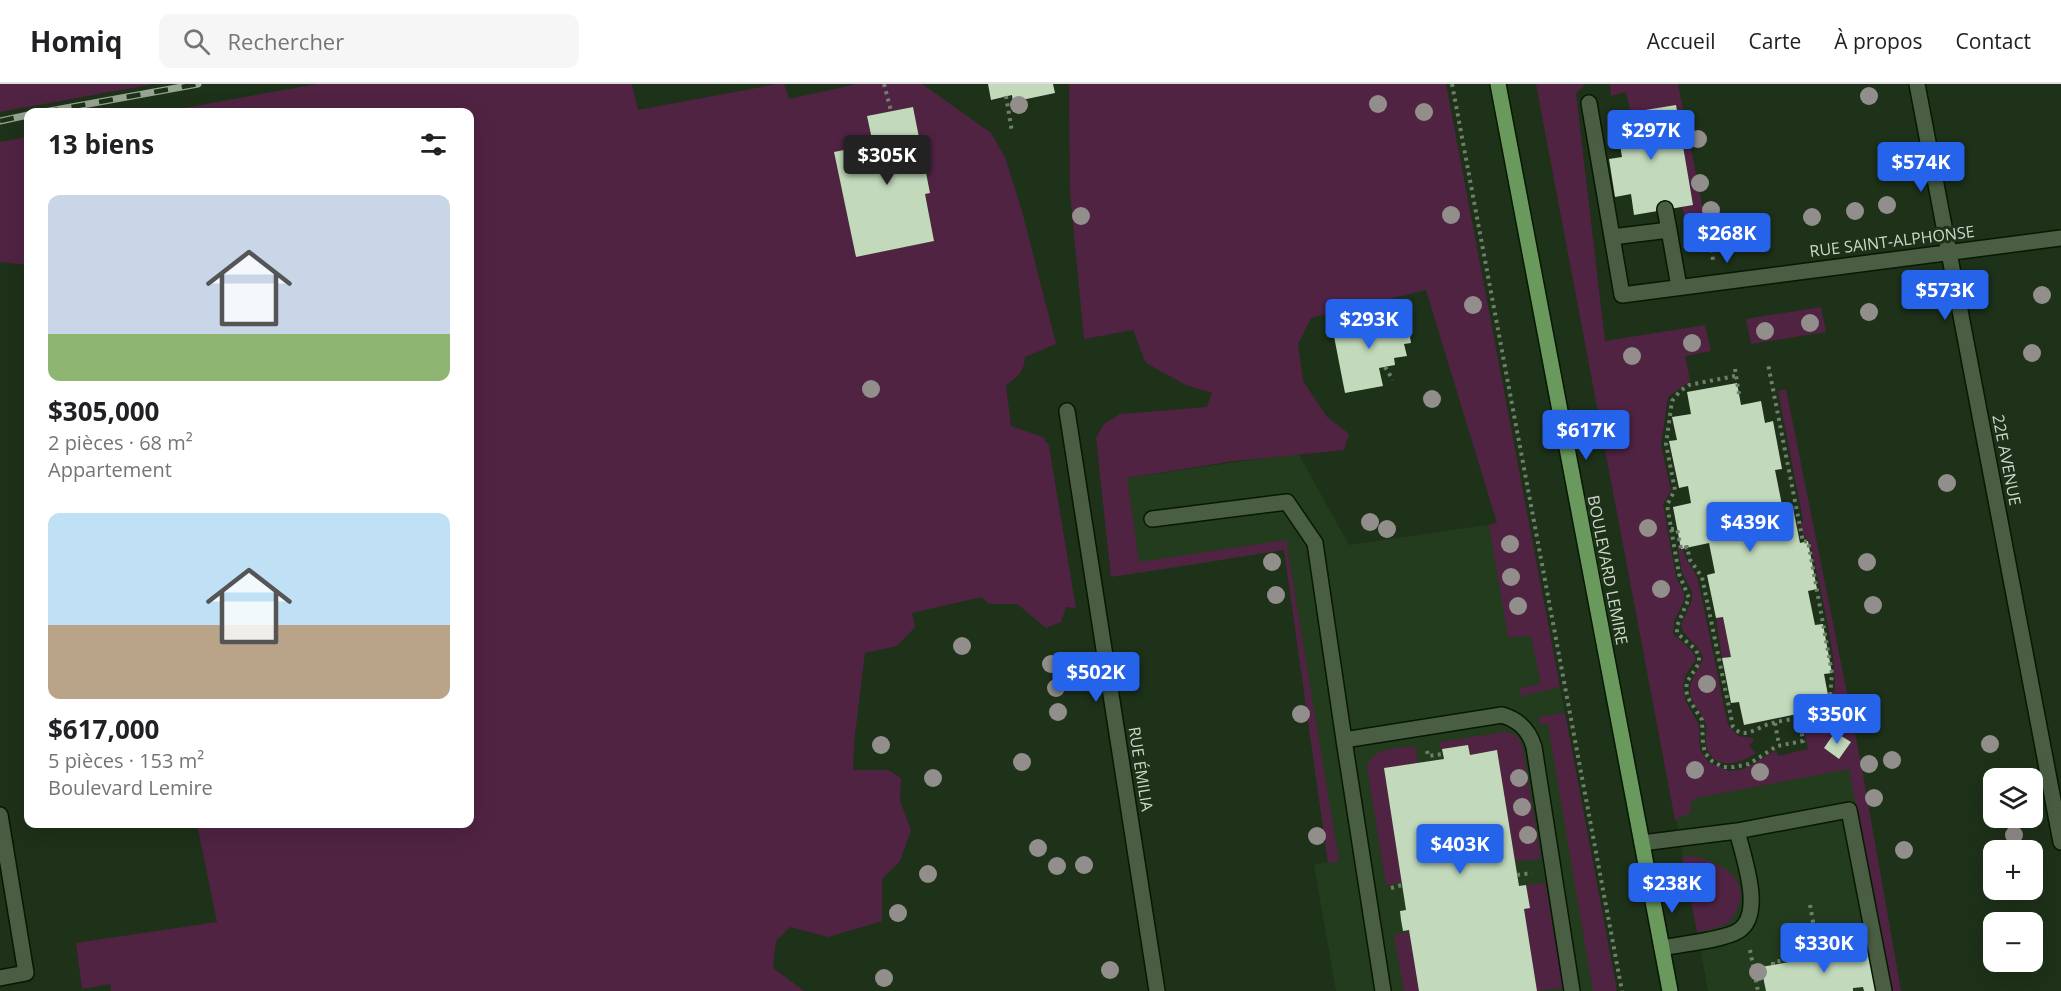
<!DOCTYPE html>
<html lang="fr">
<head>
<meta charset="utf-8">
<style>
	:root { --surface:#fff; --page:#f6f6f6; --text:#202124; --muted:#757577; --line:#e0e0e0; --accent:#2563eb }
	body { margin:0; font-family:"Open Sans",sans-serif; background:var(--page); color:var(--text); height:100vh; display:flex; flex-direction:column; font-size:22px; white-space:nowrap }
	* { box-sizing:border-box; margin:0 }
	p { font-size:20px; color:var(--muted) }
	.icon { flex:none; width:33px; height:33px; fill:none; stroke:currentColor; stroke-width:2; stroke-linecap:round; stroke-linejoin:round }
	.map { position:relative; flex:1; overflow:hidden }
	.sheet { position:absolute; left:24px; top:24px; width:450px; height:720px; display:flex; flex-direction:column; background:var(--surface); border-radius:12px; box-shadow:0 6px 24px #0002 }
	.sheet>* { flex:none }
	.fabs { position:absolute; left:1983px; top:684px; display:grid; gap:12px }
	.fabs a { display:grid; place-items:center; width:60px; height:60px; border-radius:12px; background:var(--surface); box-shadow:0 6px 24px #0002; font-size:30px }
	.price { position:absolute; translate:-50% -51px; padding:0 14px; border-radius:6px; background:var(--accent); color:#fff; font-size:20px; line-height:39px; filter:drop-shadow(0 2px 3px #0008) }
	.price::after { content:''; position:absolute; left:50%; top:36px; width:18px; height:14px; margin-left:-9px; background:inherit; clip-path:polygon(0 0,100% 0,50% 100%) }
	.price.active { background:#222; color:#fff }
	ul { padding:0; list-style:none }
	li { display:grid; align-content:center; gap:12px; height:318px; padding:0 24px }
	li span { display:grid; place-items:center; height:186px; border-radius:12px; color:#555 }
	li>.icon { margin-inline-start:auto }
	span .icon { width:108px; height:108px; fill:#fffc; stroke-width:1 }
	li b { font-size:26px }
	h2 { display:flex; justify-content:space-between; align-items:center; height:72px; padding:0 24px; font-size:26px }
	header { display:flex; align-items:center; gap:36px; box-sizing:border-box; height:84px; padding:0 30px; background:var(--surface); border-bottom:2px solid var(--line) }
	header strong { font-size:28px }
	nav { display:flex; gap:33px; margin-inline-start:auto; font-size:21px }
	.search { width:420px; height:54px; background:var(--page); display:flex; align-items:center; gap:15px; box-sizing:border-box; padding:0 21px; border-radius:12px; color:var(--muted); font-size:22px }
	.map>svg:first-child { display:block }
	.built { fill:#243c1e }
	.green { fill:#502343; fill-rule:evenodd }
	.building { fill:#c2dabb }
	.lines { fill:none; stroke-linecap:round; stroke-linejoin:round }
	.minor-casing { stroke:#071803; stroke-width:18 }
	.major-casing { stroke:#071803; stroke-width:18 }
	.path { stroke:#707f6c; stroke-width:4; stroke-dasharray:3 4.5; stroke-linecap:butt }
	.minor { stroke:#4a5e44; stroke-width:15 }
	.major { stroke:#6a995d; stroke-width:15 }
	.rail-casing { stroke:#97a593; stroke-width:7 }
	.rail { stroke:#1e3119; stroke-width:4.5; stroke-dasharray:14; stroke-linecap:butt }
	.tree { fill:#928e8b }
	.labels { text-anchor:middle; stroke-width:6; stroke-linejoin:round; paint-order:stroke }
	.street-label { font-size:16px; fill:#cdd9ca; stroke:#1e3119 }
</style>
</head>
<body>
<header>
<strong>Homiq</strong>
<div class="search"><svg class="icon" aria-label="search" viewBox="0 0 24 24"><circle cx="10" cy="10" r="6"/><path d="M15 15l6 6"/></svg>Rechercher</div>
<nav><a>Accueil</a><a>Carte</a><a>À propos</a><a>Contact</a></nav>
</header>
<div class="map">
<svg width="2061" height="907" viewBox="0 0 2061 907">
	<rect width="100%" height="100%" fill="#1e3119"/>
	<!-- built -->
	<path class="built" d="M1298,369L1349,461L1528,435L1617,907H1336L1314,781L1328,778L1284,466L1140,489L1127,394Z
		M1860,674L1901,907H1708L1671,708Z"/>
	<!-- green -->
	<path class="green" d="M0,0H154L0,28Z
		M317,0H632L638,26L777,0H784L789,15L857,0H922L991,49L1005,73L1022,127L1056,260L1025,273C1024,288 1018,293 1006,301L1011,342L1043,353L1049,362L1076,524L1066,523L1061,538L1046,544L1017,520H989L982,513L912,529L915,543L897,562L865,569L854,659L853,686H888L901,694L900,717L911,746L900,777L882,795V837L828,853L790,843L776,857L773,884L804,907H111L110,900L82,905L76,859L217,838L197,740H470V28H161ZM913,23L930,108L925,110L934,157L856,173L834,68L873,60L867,32Z
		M1069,0H1446L1560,603L1521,612L1520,604L1541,600L1531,552L1508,553L1489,441L1497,439L1426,206L1311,234L1298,260L1303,297L1327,333L1349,350L1344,366L1234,377L1127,394L1139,478L1286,456L1339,777L1328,779L1284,466L1111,493L1096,354L1104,340L1120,330L1207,323L1212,309L1186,301L1146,279L1133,246L1084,255L1070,109Z
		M1536,0H1586L1576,9L1605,257L1705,241L1711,267L1685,272L1690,297L1668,313L1661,361L1671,407L1663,420L1676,493L1684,509V517L1674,537L1673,550L1693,568L1696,575L1685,592L1683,602L1685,616L1699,641L1700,666L1708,678L1729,687L1744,685L1776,666L1778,672L1808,665L1799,624C1811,623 1825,623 1832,612C1844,594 1815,484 1810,458L1803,450L1800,441L1803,436L1778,307L1786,305L1860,674L1901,907H1891L1849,685L1695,714L1690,720L1691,728L1675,736Z
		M1610,0H1678L1709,155L1690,158L1682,123L1631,29L1626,8L1611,12Z
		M28,53V181L0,178V58Z
		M1821,223L1826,248L1751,260L1746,235Z
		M1683,464C1684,478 1694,483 1698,496L1728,641L1738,652L1753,654V657L1749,662L1756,669C1741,680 1713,688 1706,661C1705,654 1708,646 1705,638C1701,627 1688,616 1690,604C1691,594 1700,584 1703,574C1699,559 1684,555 1681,541L1692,516V508L1682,489L1678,465Z
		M1723,533L1731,573L1722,574L1716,534Z
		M1565,629L1617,907H1593L1548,640H1539V633Z
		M1505,648L1517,652L1522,661L1541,775L1515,777L1497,666L1470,671L1468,661L1442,665L1440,663L1439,658Z
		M1415,662L1418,679L1384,685L1402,798L1386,801L1367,683C1373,663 1397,665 1415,662Z
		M1693,772C1717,778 1750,791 1738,823C1735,830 1731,838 1724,841C1716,845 1705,846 1697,848L1682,773Z
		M1545,799L1563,904L1537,907L1524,825L1530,824L1526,801Z
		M1409,848L1419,907H1404L1394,851Z
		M1864,853L1867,854L1871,864L1823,872L1822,861Z"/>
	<!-- building -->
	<path class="building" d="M988,0H1053L1055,9L1013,18L1012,11L991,16Z
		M1676,21L1693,121L1634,131L1631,110L1615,113L1609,75L1622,73L1615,31Z
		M913,23L930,109L925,110L934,157L856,173L834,68L873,60L867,32Z
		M1398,230L1401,242L1408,241L1411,259L1404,260L1407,272L1394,274L1395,281L1379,284L1383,302L1345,309L1332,242Z
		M1737,299L1741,321L1761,317L1765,339L1773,337L1782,385L1775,386L1783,426L1793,424L1800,459L1808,457L1817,505L1808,507L1815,541L1823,540L1832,589L1824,590L1828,611L1794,617L1797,630L1744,641L1739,618L1731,619L1722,574L1731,573L1723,533L1716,534L1707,491L1715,489L1709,459L1681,465L1673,423L1691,419L1688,402L1679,404L1669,357L1677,356L1672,333L1691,330L1687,308Z
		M1835,648L1851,658L1839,675L1824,664Z
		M1468,661L1470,671L1497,666L1519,802L1526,801L1530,824L1524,825L1537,907H1419L1409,846L1403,847L1401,836L1400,827L1406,826L1384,684L1444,675L1442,665Z
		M1871,864L1879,907H1864L1863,903L1853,904V907H1766L1761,883Z"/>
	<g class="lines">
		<!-- minor casing -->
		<g class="minor-casing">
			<path id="minor" d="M1917,0L2061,758
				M1589,19L1622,211L2061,154
				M1669,146L1679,203
				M1612,153L1669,146L1665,125
				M1067,327L1157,907
				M1152,435L1287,418L1315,459L1344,656
				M0,731L26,889L0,894
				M1737,747L1849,726L1884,907
				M1642,759L1737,747C1743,772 1765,831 1738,847C1724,856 1680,860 1662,864
				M1383,907L1344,656L1502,631C1519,636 1529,646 1534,663L1572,907"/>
		</g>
		<!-- major casing -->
		<g class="major-casing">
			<path id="major" d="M1498,0L1670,907"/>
		</g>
		<!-- path -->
		<path class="path" d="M884,0L891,27
			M1452,0L1622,907
			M1006,12L1012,48
			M1710,158L1713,176
			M1385,283L1393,296
			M1735,285L1739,310
			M1735,292L1689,301L1680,307L1672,317L1666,360L1675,406L1667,421L1679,490L1689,514L1677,542V549L1696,566L1699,573V579L1687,598L1686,606L1688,614L1702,636L1703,660L1705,669L1712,677L1723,683H1734L1749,680L1777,662L1803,657L1797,621L1830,613L1832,589L1808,457L1803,458L1768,280
			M1671,445H1677L1681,465L1687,463L1690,476L1702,493L1733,643C1744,656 1756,644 1769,640C1778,637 1789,636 1798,634
			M1775,639L1779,661
			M1427,667L1428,672L1443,670
			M1517,791L1532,789
			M1391,804L1402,801
			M1750,866L1758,907
			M1773,881V878L1819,871L1810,821"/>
		<!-- minor -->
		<use href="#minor" class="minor"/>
		<!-- major -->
		<use href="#major" class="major"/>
		<!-- rail casing -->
		<g class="rail-casing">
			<path id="rail" d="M44,28L198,0
				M0,37L28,31"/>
		</g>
		<!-- rail -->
		<use href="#rail" class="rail"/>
	</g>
	<!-- trees -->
	<g class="tree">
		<circle cx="1869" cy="12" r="9"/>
		<circle cx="1378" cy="20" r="9"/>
		<circle cx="1019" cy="21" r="9"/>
		<circle cx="1424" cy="28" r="9"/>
		<circle cx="1698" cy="55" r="9"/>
		<circle cx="1700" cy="99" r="9"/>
		<circle cx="1887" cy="121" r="9"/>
		<circle cx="1711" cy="126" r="9"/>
		<circle cx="1855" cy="127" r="9"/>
		<circle cx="1451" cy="131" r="9"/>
		<circle cx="1081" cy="132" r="9"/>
		<circle cx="1812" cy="133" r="9"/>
		<circle cx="2042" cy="211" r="9"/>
		<circle cx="1473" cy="221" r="9"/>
		<circle cx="1869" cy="228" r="9"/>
		<circle cx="1810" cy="239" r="9"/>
		<circle cx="1765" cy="247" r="9"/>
		<circle cx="1692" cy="259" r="9"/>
		<circle cx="2032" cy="269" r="9"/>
		<circle cx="1632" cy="272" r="9"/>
		<circle cx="871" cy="305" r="9"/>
		<circle cx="1432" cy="315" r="9"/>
		<circle cx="1947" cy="399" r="9"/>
		<circle cx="1370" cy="438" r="9"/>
		<circle cx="1648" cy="444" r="9"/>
		<circle cx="1387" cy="445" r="9"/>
		<circle cx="1510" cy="460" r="9"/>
		<circle cx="1272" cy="478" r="9"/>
		<circle cx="1867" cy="478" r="9"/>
		<circle cx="1511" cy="493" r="9"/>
		<circle cx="1661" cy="505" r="9"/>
		<circle cx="1276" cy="511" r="9"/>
		<circle cx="1873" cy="521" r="9"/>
		<circle cx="1518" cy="522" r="9"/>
		<circle cx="962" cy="562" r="9"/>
		<circle cx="1051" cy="580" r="9"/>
		<circle cx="1707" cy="600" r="9"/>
		<circle cx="1056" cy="604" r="9"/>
		<circle cx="1853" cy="622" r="9"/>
		<circle cx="1058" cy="628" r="9"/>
		<circle cx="1301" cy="630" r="9"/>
		<circle cx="1990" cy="660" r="9"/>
		<circle cx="881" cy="661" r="9"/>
		<circle cx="1892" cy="676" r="9"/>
		<circle cx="1022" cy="678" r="9"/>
		<circle cx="1869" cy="680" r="9"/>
		<circle cx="1695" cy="686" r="9"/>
		<circle cx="1760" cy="688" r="9"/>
		<circle cx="933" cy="694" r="9"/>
		<circle cx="1519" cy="694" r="9"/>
		<circle cx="1874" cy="714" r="9"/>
		<circle cx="1522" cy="723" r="9"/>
		<circle cx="1528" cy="751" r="9"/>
		<circle cx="2014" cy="751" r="9"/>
		<circle cx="1317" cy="752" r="9"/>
		<circle cx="1038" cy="764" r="9"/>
		<circle cx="1904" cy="766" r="9"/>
		<circle cx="1084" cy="781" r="9"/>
		<circle cx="1057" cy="782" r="9"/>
		<circle cx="928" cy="790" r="9"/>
		<circle cx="898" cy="829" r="9"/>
		<circle cx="1110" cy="886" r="9"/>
		<circle cx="1758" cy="888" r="9"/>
		<circle cx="884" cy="894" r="9"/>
	</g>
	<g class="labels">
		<!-- street labels -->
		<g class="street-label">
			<text transform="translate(1892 157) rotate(-7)" y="6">RUE SAINT-ALPHONSE</text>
			<text transform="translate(2007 376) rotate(79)" y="6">22E AVENUE</text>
			<text transform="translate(1608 486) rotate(79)" y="6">BOULEVARD LEMIRE</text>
			<text transform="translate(1141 685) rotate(81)" y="6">RUE ÉMILIA</text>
		</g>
	</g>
</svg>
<div class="fabs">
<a><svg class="icon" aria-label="layers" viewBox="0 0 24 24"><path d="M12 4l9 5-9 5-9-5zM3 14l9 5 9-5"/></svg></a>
<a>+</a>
<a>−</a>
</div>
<b class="price" style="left:1651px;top:77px">$297K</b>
<b class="price active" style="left:887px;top:102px">$305K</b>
<b class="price" style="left:1921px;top:109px">$574K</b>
<b class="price" style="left:1727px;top:180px">$268K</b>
<b class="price" style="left:1945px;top:237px">$573K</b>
<b class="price" style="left:1369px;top:266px">$293K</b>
<b class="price" style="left:1586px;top:377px">$617K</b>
<b class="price" style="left:1750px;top:469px">$439K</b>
<b class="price" style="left:1096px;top:619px">$502K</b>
<b class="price" style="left:1837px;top:661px">$350K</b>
<b class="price" style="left:1460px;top:791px">$403K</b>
<b class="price" style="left:1672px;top:830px">$238K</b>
<b class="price" style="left:1824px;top:890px">$330K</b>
<section class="sheet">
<h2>13 biens<svg class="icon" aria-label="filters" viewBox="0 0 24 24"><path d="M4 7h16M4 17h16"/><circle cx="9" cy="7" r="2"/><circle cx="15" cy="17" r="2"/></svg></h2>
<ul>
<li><span style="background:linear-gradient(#c9d6e8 75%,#8fb573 0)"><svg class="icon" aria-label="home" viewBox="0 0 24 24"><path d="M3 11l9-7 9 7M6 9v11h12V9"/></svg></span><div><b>$305,000</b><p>2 pièces · 68 m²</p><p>Appartement</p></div></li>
<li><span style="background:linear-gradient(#bfe0f5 60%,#b9a48a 0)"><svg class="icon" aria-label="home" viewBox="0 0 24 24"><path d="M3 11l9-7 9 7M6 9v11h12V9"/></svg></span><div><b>$617,000</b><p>5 pièces · 153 m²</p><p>Boulevard Lemire</p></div></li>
</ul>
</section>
</div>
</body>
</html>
